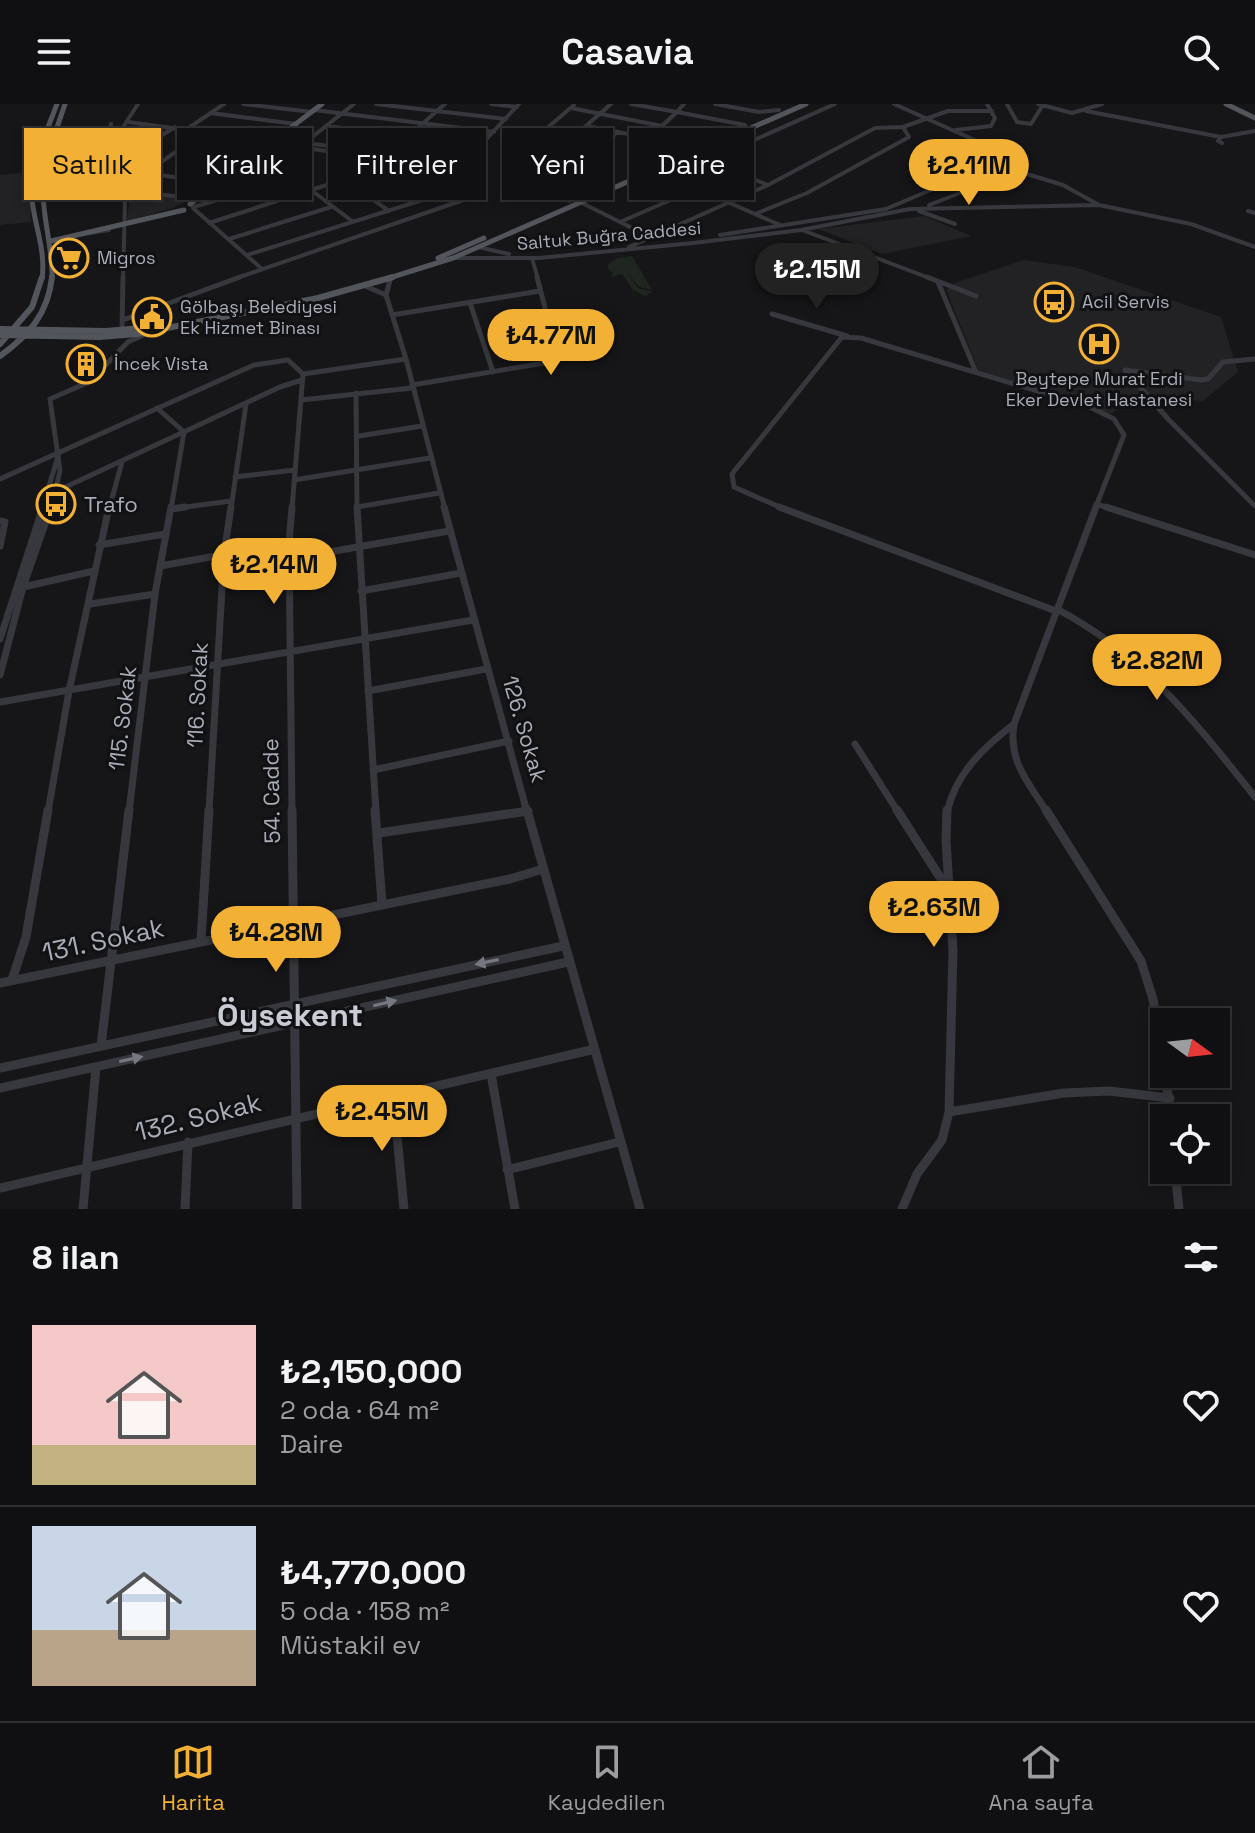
<!DOCTYPE html>
<html lang="tr">
<head>
<meta charset="utf-8">
<style>
	:root { --surface:#101012; --page:#19191b; --text:#f1f3f6; --muted:#9c9d9f; --line:#303032; --accent:#f2b134 }
	body { margin:0; font-family:"Space Grotesk",sans-serif; background:var(--page); color:var(--text); height:100vh; display:flex; flex-direction:column; font-size:30px; white-space:nowrap }
	* { box-sizing:border-box; margin:0 }
	p { font-size:26px; color:var(--muted) }
	.icon { flex:none; width:44px; height:44px; fill:none; stroke:currentColor; stroke-width:2; stroke-linecap:round; stroke-linejoin:round }
	.map { position:relative; height:1105px; overflow:hidden }
	.side { display:flex; flex-direction:column; background:var(--surface); flex:1 }
	.side>* { flex:none }
	.banner { position:absolute; left:24px; top:24px; width:800px; height:72px; display:flex; gap:16px }
	.needle { width:52px; rotate:105deg }
	.fabs { position:absolute; left:1150px; top:904px; display:grid; gap:16px }
	.fabs a { display:grid; place-items:center; width:80px; height:80px; border-radius:0px; background:var(--surface); box-shadow:0 4px 12px #0003,0 0 0 2px var(--line); font-size:40px }
	.price { position:absolute; translate:-50% -68px; padding:0 18px; border-radius:28px; background:var(--accent); color:#111; font-size:26px; line-height:52px; filter:drop-shadow(0 2px 4px #0008) }
	.price::after { content:''; position:absolute; left:50%; top:48px; width:24px; height:18px; margin-left:-12px; background:inherit; clip-path:polygon(0 0,100% 0,50% 100%) }
	.price.on { background:#222; color:#fff }
	ul { padding:0; list-style:none }
	li { display:flex; align-items:center; gap:24px; height:200px; padding:0 32px }
	li+li { border-top:2px solid var(--line) }
	li span { display:grid; place-items:center; flex:none; width:224px; height:160px; border-radius:0px; color:#555 }
	li>.icon { margin-inline-start:auto }
	span .icon { width:96px; height:96px; fill:#fffc; stroke-width:1 }
	li b { font-size:34px }
	h2 { display:flex; justify-content:space-between; align-items:center; height:96px; padding:0 32px; font-size:34px }
	.chip { padding:0 28px; border-radius:0px; background:var(--surface); box-shadow:0 4px 12px #0003,0 0 0 2px var(--line); font-size:28px; line-height:72px }
	.chip.on { background:var(--accent); color:#111 }
	header { display:flex; justify-content:space-between; align-items:center; height:104px; padding:0 32px; background:var(--surface); font-size:36px; font-weight:600 }
	.tabs { display:flex; justify-content:space-around; align-items:center; height:112px; border-top:2px solid var(--line); background:var(--surface); font-size:22px; color:var(--muted) }
	.tabs a { display:grid; justify-items:center; gap:4px }
	.tabs .on { color:var(--accent) }
	.map>svg:first-child { display:block }
	.built { fill:#222225 }
	.green { fill:#1e261f }
	.lines { fill:none; stroke-linecap:round; stroke-linejoin:round }
	.minor-far3 { stroke:#37383d; stroke-width:4 }
	.minor-far2 { stroke:#37383d; stroke-width:5 }
	.minor-far1 { stroke:#37383d; stroke-width:7 }
	.minor { stroke:#37383d; stroke-width:9 }
	.major-far1 { stroke:#53555c; stroke-width:5 }
	.major { stroke:#53555c; stroke-width:6 }
	.oneway { fill:#757881 }
	.labels { text-anchor:middle; stroke-width:6; stroke-linejoin:round; paint-order:stroke }
	.far-street-label { font-size:18px; fill:#a8adb8; stroke:#111113 }
	.far-poi-label { font-size:18px; fill:#a8adb8; stroke:#111113; text-anchor:start }
	.poi-label { font-size:22px; fill:#a8adb8; stroke:#111113; text-anchor:start }
	.street-label { font-size:22px; fill:#a8adb8; stroke:#111113 }
	.near-street-label { font-size:26px; fill:#a8adb8; stroke:#111113 }
	.near-quarter-label { font-size:32px; font-weight:bold; fill:#c9ccd4; stroke:#111113 }
</style>
</head>
<body>
<header><svg class="icon" aria-label="menu" viewBox="0 0 24 24"><path d="M4 6h16M4 12h16M4 18h16"/></svg>Casavia<svg class="icon" aria-label="search" viewBox="0 0 24 24"><circle cx="10" cy="10" r="6"/><path d="M15 15l6 6"/></svg></header>
<div class="map">
<svg width="1255" height="1105" viewBox="0 0 1255 1105">
	<rect width="100%" height="100%" fill="#161618"/>
	<!-- built -->
	<path class="built" d="M405,51L452,57L446,64L453,67L434,87L392,57Z
		M29,68L31,118L0,121V71Z
		M126,87L192,95L170,105L127,117L129,100Z
		M924,112L972,132L882,150L818,125Z
		M1023,156L1075,163L1221,213L1238,268L1203,297L1160,294L1128,297L1112,310L979,267L946,186L955,179Z"/>
	<!-- green -->
	<path class="green" d="M632,152L652,186L639,183L626,167L638,184L653,188L645,192L633,186L622,170L611,173L613,168L610,167L607,161L618,154Z"/>
	<g class="lines">
		<!-- minor-far3 -->
		<path class="minor-far3" d="M243,0L312,8
			M376,0L506,15
			M491,0L517,3
			M631,0L677,8L684,0
			M715,0L759,8L779,6
			M894,0L979,38L1017,67L1063,81L1099,101L1191,120L1255,143
			M1007,0L1017,18L1031,20L1043,1
			M1038,0L1072,9L1102,0
			M571,4L662,22
			M314,6L494,28
			M1086,7L1221,33
			M210,9L296,20
			M128,18L311,43L312,47L289,66L290,70L352,117
			M111,20L107,38L112,40
			M146,20L115,40L146,43
			M326,22L481,41
			M586,22L649,34
			M187,25L224,0
			M956,26L991,22L995,14L987,0
			M534,35L597,50
			M307,37L354,0
			M532,37L574,1
			M305,39L466,58
			M1222,39L1218,37L1221,33L1255,27
			M354,43L329,64L389,107
			M313,45L346,50
			M683,48L649,34L677,8L745,21
			M83,52L113,48
			M693,52L768,81
			M282,56H302
			M707,57L835,0
			M119,58L175,23
			M116,59L134,62L139,68L221,80
			M146,69L205,27
			M176,73L234,31
			M79,74L117,68
			M536,76L597,50L617,28
			M209,78L265,35
			M357,84L389,73L422,96
			M696,84L780,121
			M122,86L200,95
			M570,97L541,79L535,59L563,42L611,0
			M580,98L650,133
			M929,101L1017,67
			M193,103L295,74
			M193,104L262,165
			M919,107L955,120
			M1248,107L1255,109
			M755,110L807,89L909,33L903,23L948,7H992
			M620,118L735,68
			M209,119L367,68L445,0
			M802,126L932,175
			M78,131L109,126
			M720,131L886,105L1001,56
			M229,135L331,103
			M478,143L509,150
			M629,143L768,81L875,24L903,23
			M247,151L432,93L519,0
			M453,154H539L693,139L801,126L910,105L1099,101
			M532,154L538,175
			M123,175L125,98L112,40L138,0
			M234,175L472,93"/>
		<!-- minor-far2 -->
		<path class="minor-far2" d="M927,173L976,192
			M390,176L386,191L406,255
			M938,178L976,268
			M365,182L386,191
			M470,199L493,268
			M772,210L847,232
			M392,211L540,187
			M123,216L240,173
			M122,226L123,173
			M1255,255L1223,258L1208,275L1201,276L1125,266L1169,316L1255,402
			M303,270L406,255L445,405
			M412,281L556,257L558,254L537,173
			M356,289L357,405
			M301,296L412,284
			M157,304L184,328L171,405
			M359,332L422,322
			M235,373L295,366
			M0,375L254,261L288,256L303,270
			M294,376L430,354
			M57,387L280,283L302,276
			M1096,400L1112,405
			M357,403L439,389
			M42,405L59,349
			M51,405L60,367L50,295L89,278L128,238L150,228
			M109,405L122,358
			M171,405L231,397
			M231,405L246,300
			M292,405L303,270
			M784,405L734,383L732,370L842,233L861,234L1088,302L1114,315L1124,331L1095,405"/>
		<!-- minor-far1 -->
		<path class="minor-far1" d="M292,403L289,439L292,708
			M357,403L376,708
			M444,403L527,708
			M779,403L1056,507
			M1106,403L1255,451
			M171,405L185,403
			M0,417L5,418L0,442
			M99,441L165,430
			M289,455L449,427
			M160,462L289,439
			M23,483L94,467
			M361,487L461,469
			M90,500L155,490
			M1057,505C1144,551 1195,618 1255,693
			M0,535L43,403
			M0,571L23,483L51,403
			M368,587L486,565
			M0,598L473,516
			M855,640L898,708
			M373,666L509,637
			M48,708L69,587L109,403
			M129,708L155,490L171,403
			M209,708L224,450L231,403
			M524,708L528,707
			M947,708C956,669 984,643 1014,620
			M1047,708C1028,678 1008,657 1014,620L1096,403"/>
		<!-- minor -->
		<path class="minor" d="M292,706L297,1105
			M375,706L382,800
			M527,706L640,1105
			M897,706L943,778L949,781
			M1046,706L1141,857L1153,895L1164,961
			M379,729L528,707
			M201,837L209,706
			M12,876L26,833L48,706
			M0,879L510,775L543,765
			M101,942L129,706
			M0,964L563,842
			M491,970L515,1105
			M1165,970L1171,1014
			M0,984L568,858
			M393,990L404,1105
			M949,1008L1064,989L1109,987L1170,994
			M507,1066L619,1038
			M1175,1066L1179,1105
			M0,1084L595,945
			M83,1105L96,963
			M185,1105L188,1038
			M902,1105L917,1070L942,1036L949,1008L953,846L946,736L947,706"/>
		<!-- major-far1 -->
		<path class="major-far1" d="M1226,0L1255,14
			M190,100L322,0
			M51,137L184,106
			M438,154L484,134
			M42,175C46,147 35,123 32,96C29,63 46,30 57,0
			M52,175C53,145 43,116 43,87C43,57 56,28 65,0
			M386,175L453,154L806,0"/>
		<!-- major -->
		<path class="major" d="M0,225L106,227L141,224
			M0,231L99,233L137,230L318,194L393,173
			M0,240L32,203L42,173
			M0,252C29,231 48,210 52,173"/>
	</g>
	<!-- one-way arrows -->
	<defs><path id="oneway-solid" d="M-6-.8H1V-3.2L6.5 0L1 3.2V.8H-6Z" transform="scale(2)"/></defs>
	<g class="oneway">
		<use href="#oneway-solid" transform="translate(487 858) rotate(168)"/>
		<use href="#oneway-solid" transform="translate(385 899) rotate(-13)"/>
		<use href="#oneway-solid" transform="translate(131 955) rotate(-12)"/>
	</g>
	<!-- icons -->
	<defs>
		<g id="supermarket-ring" transform="scale(2)"><circle r="9.5" fill="#111113" stroke="#f2b134" stroke-width="1.5"/><path d="M-6-5.5h2.5l.6 2H6L4.5 2H-2.5L-4.4-4H-6ZM-1.5 3.2a1.3 1.3 0 1 0 .1 0ZM3 3.2a1.3 1.3 0 1 0 .1 0Z" fill="#f2b134"/></g>
		<g id="bus-ring" transform="scale(2)"><circle r="9.5" fill="#111113" stroke="#f2b134" stroke-width="1.5"/><path d="M-5-6H5V4H4V6H2V4H-2V6H-4V4H-5ZM-3.5-4V0h7V-4ZM-3.5 1.2v1.5H-2V1.2ZM2 1.2v1.5H3.5V1.2Z" fill="#f2b134"/></g>
		<g id="civic-ring" transform="scale(2)"><circle r="9.5" fill="#111113" stroke="#f2b134" stroke-width="1.5"/><path d="M-.6-6.5H3V-4.5H.6V-3L4-1V1h2V6H-6V1h2V-1L-.6-3ZM-1.2 2.5V6h2.4V2.5Z" fill="#f2b134"/></g>
		<g id="hospital-ring" transform="scale(2)"><circle r="9.5" fill="#111113" stroke="#f2b134" stroke-width="1.5"/><path d="M-5-5h3v3.5h4V-5h3V5h-3V1.5h-4V5h-3Z" fill="#f2b134"/></g>
		<g id="building-ring" transform="scale(2)"><circle r="9.5" fill="#111113" stroke="#f2b134" stroke-width="1.5"/><path d="M-4-6H4V6H1V3H-1V6H-4ZM-2.5-4.3h1.7v1.8h-1.7ZM.8-4.3h1.7v1.8H.8ZM-2.5-1h1.7V.8h-1.7ZM.8-1h1.7V.8H.8Z" fill="#f2b134"/></g>
	</defs>
	<g fill-rule="evenodd">
		<use href="#supermarket-ring" x="69" y="154"/>
		<use href="#bus-ring" x="1054" y="198"/>
		<use href="#civic-ring" x="152" y="213"/>
		<use href="#hospital-ring" x="1099" y="240"/>
		<use href="#building-ring" x="86" y="260"/>
		<use href="#bus-ring" x="56" y="400"/>
	</g>
	<g class="labels">
		<!-- far-street labels -->
		<g class="far-street-label">
			<text transform="translate(609 132) rotate(-5)" y="6">Saltuk Buğra Caddesi</text>
		</g>
		<!-- far-poi labels -->
		<g class="far-poi-label">
			<text x="97" y="160">Migros</text>
			<text x="1082" y="204">Acil Servis</text>
			<text x="180" y="209">Gölbaşı Belediyesi<tspan x="180" dy="21">Ek Hizmet Binası</tspan></text>
			<text x="114" y="266">İncek Vista</text>
			<text x="1099" y="281" text-anchor="middle">Beytepe Murat Erdi<tspan x="1099" dy="21">Eker Devlet Hastanesi</tspan></text>
		</g>
		<!-- poi labels -->
		<g class="poi-label">
			<text x="84" y="408">Trafo</text>
		</g>
		<!-- street labels -->
		<g class="street-label">
			<text transform="translate(197 591) rotate(-87)" y="8">116. Sokak</text>
			<text transform="translate(122 614) rotate(-83)" y="8">115. Sokak</text>
			<text transform="translate(525 625) rotate(74)" y="8">126. Sokak</text>
			<text transform="translate(271 687) rotate(-91)" y="8">54. Cadde</text>
		</g>
		<!-- near-street labels -->
		<g class="near-street-label">
			<text transform="translate(103 836) rotate(-12)" y="9">131. Sokak</text>
			<text transform="translate(198 1013) rotate(-14)" y="9">132. Sokak</text>
		</g>
		<!-- near-quarter labels -->
		<g class="near-quarter-label">
			<text x="290" y="922">Öysekent</text>
		</g>
	</g>
</svg>
<div class="fabs">
<a><svg class="needle" viewBox="-14 -14 28 28"><path d="M0-13l5 13h-10z" fill="#e53935"/><path d="M0 13l5-13h-10z" fill="#9c9d9f"/></svg></a>
<a><svg class="icon" aria-label="locate" viewBox="0 0 24 24"><circle cx="12" cy="12" r="6"/><path d="M12 2v4M12 18v4M2 12h4M18 12h4"/></svg></a>
</div>
<b class="price" style="left:969px;top:103px">₺2.11M</b>
<b class="price on" style="left:817px;top:207px">₺2.15M</b>
<b class="price" style="left:551px;top:273px">₺4.77M</b>
<b class="price" style="left:274px;top:502px">₺2.14M</b>
<b class="price" style="left:1157px;top:598px">₺2.82M</b>
<b class="price" style="left:934px;top:845px">₺2.63M</b>
<b class="price" style="left:276px;top:870px">₺4.28M</b>
<b class="price" style="left:382px;top:1049px">₺2.45M</b>
<div class="banner">
<a class="chip on">Satılık</a>
<a class="chip">Kiralık</a>
<a class="chip">Filtreler</a>
<a class="chip">Yeni</a>
<a class="chip">Daire</a>
</div>
</div>
<section class="side">
<h2>8 ilan<svg class="icon" aria-label="filters" viewBox="0 0 24 24"><path d="M4 7h16M4 17h16"/><circle cx="9" cy="7" r="2"/><circle cx="15" cy="17" r="2"/></svg></h2>
<ul>
<li><span style="background:linear-gradient(#f6c9c9 75%,#c2b280 0)"><svg class="icon" aria-label="home" viewBox="0 0 24 24"><path d="M3 11l9-7 9 7M6 9v11h12V9"/></svg></span><div><b>₺2,150,000</b><p>2 oda · 64 m²</p><p>Daire</p></div><svg class="icon" aria-label="heart" viewBox="0 0 24 24"><path d="M12 20l-8-8c-3-5 5-10 8-4 3-6 11-1 8 4z"/></svg></li>
<li><span style="background:linear-gradient(#c9d6e8 65%,#b9a48a 0)"><svg class="icon" aria-label="home" viewBox="0 0 24 24"><path d="M3 11l9-7 9 7M6 9v11h12V9"/></svg></span><div><b>₺4,770,000</b><p>5 oda · 158 m²</p><p>Müstakil ev</p></div><svg class="icon" aria-label="heart" viewBox="0 0 24 24"><path d="M12 20l-8-8c-3-5 5-10 8-4 3-6 11-1 8 4z"/></svg></li>
</ul>
</section>
<nav class="tabs">
<a class="on"><svg class="icon" aria-label="map" viewBox="0 0 24 24"><path d="M3 6l6-2 6 2 6-2v14l-6 2-6-2-6 2zM9 4v14M15 6v14"/></svg>Harita</a>
<a><svg class="icon" aria-label="saved" viewBox="0 0 24 24"><path d="M7 4h10v16l-5-4-5 4z"/></svg>Kaydedilen</a>
<a><svg class="icon" aria-label="home" viewBox="0 0 24 24"><path d="M3 11l9-7 9 7M6 9v11h12V9"/></svg>Ana sayfa</a>
</nav>
</body>
</html>
